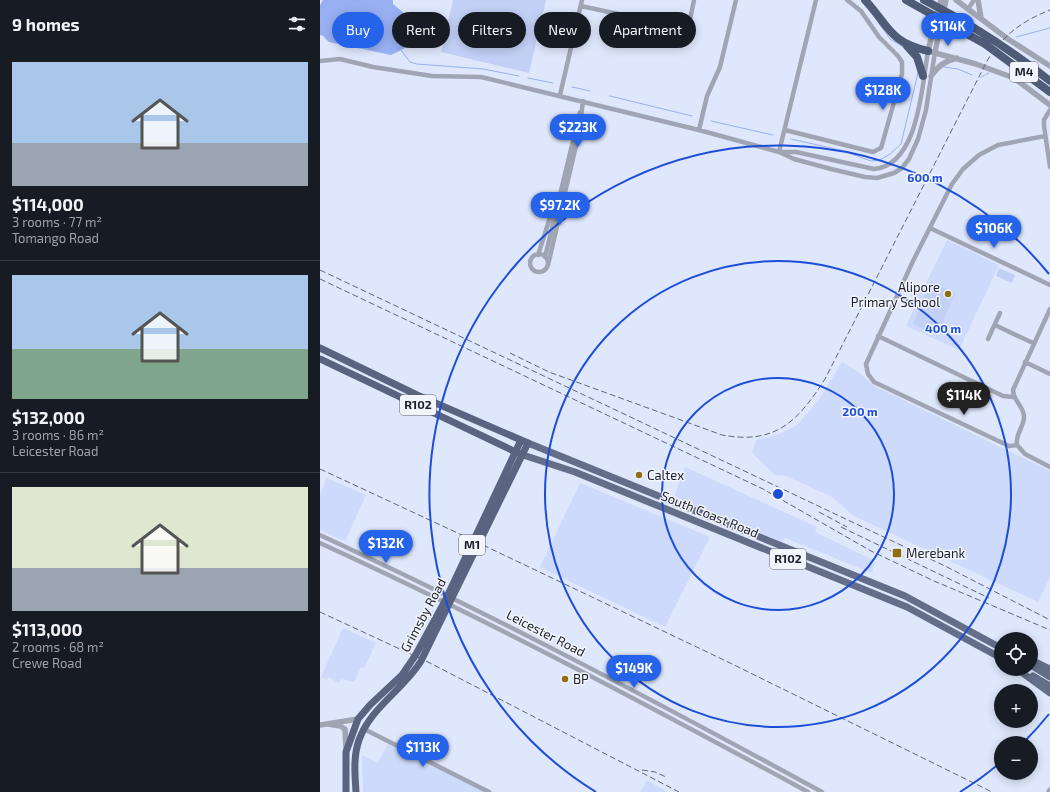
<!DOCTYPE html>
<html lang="en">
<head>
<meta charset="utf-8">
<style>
	:root { --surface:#171b24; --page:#242831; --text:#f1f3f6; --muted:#9ea1a6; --line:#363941; --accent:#2563eb }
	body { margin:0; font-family:"Exo 2",sans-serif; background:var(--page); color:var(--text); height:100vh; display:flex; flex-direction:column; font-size:15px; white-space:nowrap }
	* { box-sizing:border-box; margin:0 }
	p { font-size:13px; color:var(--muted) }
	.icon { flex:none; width:22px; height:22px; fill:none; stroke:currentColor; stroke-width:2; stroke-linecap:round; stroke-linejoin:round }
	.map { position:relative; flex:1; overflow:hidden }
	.details { display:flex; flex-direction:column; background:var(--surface); width:320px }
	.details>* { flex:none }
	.banner { position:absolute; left:12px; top:12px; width:380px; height:36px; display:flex; gap:8px }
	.controls { position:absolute; left:674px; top:632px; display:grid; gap:8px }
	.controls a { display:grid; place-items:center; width:44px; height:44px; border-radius:50%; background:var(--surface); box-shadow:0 2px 10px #0003; font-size:20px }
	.price { position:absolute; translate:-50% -34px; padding:0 9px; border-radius:14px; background:var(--accent); color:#fff; font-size:13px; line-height:26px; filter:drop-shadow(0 1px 2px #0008) }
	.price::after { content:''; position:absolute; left:50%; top:24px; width:12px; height:9px; margin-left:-6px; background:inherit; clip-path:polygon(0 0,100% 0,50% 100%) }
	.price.current { background:#222; color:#fff }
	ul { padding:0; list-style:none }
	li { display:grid; align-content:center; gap:8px; height:212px; padding:0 12px }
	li+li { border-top:1px solid var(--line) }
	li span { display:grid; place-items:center; height:124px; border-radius:0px; color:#555 }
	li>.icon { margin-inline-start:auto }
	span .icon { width:72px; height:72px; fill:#fffc; stroke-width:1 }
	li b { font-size:17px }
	h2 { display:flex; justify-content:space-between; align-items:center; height:48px; padding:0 12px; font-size:17px }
	.pill { padding:0 14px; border-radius:18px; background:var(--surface); box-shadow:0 2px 10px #0003; font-size:14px; line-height:36px }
	.pill.current { background:var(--accent); color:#fff }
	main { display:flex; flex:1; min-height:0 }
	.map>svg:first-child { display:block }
	.built { fill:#cddafb }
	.green { fill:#c2d0f5 }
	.water { fill:#98b0f2 }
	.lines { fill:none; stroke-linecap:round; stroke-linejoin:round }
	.stream { stroke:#98b0f2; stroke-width:1 }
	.minor { stroke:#a0a5b4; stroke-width:4.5 }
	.tertiary { stroke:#a0a5b4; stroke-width:5.5 }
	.primary { stroke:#656e88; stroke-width:7 }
	.trunk { stroke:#5a6480; stroke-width:7 }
	.motorway { stroke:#505b78; stroke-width:8 }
	.rail { stroke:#606675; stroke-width:1; stroke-dasharray:6 3; stroke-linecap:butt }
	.ring { fill:none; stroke:#1d4ed8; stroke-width:2 }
	.poi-dot { fill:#8d6f12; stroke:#f2f5fc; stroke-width:1.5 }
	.labels { text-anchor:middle; stroke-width:3; stroke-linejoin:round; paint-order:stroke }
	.shield { fill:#f2f5fc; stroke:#5c5f6a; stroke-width:1 }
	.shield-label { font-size:12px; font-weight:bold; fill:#1b1f2b }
	.poi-label { font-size:13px; fill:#1b1f2b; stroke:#f2f5fc; text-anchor:start }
	.street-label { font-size:13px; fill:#1b1f2b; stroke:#f2f5fc }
	.centre { fill:#1d4ed8; stroke:#f2f5fc; stroke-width:2 }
	.ring-label { font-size:12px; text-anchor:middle; font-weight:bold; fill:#1d4ed8; stroke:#f2f5fc; stroke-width:3; stroke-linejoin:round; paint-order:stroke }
</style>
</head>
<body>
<main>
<section class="details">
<h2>9 homes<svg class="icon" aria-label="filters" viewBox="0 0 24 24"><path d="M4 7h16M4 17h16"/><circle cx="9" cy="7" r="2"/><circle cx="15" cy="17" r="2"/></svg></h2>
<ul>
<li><span style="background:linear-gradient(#a9c7e8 65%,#9aa5b1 0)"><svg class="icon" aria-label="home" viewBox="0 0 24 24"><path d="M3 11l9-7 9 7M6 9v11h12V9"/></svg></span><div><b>$114,000</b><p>3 rooms · 77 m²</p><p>Tomango Road</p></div></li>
<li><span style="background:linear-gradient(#a9c7e8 60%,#7fa58c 0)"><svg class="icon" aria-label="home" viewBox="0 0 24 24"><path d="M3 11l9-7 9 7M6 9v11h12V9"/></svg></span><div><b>$132,000</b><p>3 rooms · 86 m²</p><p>Leicester Road</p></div></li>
<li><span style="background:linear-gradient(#dfe7d0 65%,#9aa5b1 0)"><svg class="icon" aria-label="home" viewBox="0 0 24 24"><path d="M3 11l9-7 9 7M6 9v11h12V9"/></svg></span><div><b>$113,000</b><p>2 rooms · 68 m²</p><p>Crewe Road</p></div></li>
</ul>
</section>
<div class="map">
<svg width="730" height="792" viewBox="0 0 730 792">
	<rect width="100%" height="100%" fill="#dfe7fc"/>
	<!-- built -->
	<path class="built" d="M627,240L679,265L639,350L586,326L599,298L583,291L586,284L602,292Z
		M522,362L534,369L556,387L730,471V577L718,602L534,516L512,497L466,476L455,475L432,453L436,440L460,434L477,425L498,401Z
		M365,467L497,527L495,532L555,561L552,573L465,538L462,542L357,500L355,494Z
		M7,478L46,495L25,541L0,530V494Z
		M260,483L390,537L345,627L220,567Z
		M23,628L56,643L44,668L41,667L34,682L21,679L19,683L8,677L7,680L1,677Z
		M70,740L175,792H43L42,755L58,763Z
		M327,780L347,792H320Z"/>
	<!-- green -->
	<path class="green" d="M133,0H226L209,73L121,52Z
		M679,268L695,275L692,283L676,276Z
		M611,281L635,293L617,336L593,324Z"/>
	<!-- water -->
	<path class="water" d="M3,0H73V4L85,14L74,23L73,26L85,48L71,55L9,42L3,36L0,35V5Z"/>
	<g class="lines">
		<!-- stream -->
		<path class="stream" d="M558,22L570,39L583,47
			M696,37L730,28
			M81,50L90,62L97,64L163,69L199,76
			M624,67L638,69L652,75
			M661,77L669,73
			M208,78L233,83
			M252,87L270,91
			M290,96L372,116
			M391,121L453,135
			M471,139L520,150L551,161L560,160L570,154L581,144L598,73"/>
		<!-- minor -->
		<path class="minor" d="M261,6L368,29L374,0
			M648,9L654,0
			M0,61L20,59L53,67L112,76L161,77L379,130L459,152L474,159L511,169L545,177L557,178L574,173L582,168L589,159L598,139L606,110L615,52
			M240,95L262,0
			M730,110L724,120V126L730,167
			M379,130L387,96L400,67L416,0
			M465,130L553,152L561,148L582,74V62L578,56L559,37L541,11L527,0
			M725,136L678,145L659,155L643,169L632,184L593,261L546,364L548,374L554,382L689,446L697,445L705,454L730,467
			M459,152L496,0
			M461,152H476L554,169C599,165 602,85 608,51
			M610,228L730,285
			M210 263a9 9 0 1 1 18 0a9 9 0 1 1-18 0Z
			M218,255L235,202
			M225,257L260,112
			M228,265L259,133L263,101
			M675,325L713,343
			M558,336L683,396L693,397
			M668,339L680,313
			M705,362L730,374
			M697,445C695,434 704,427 704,417C704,406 693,401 693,390L730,309
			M0,535C171,614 337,702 502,792
			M0,543C166,619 328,705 488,792
			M44,729L169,792"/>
		<!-- tertiary -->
		<path class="tertiary" d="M621,0L608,51L656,64L694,78L730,105
			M636,0L688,39L730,66
			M658,0L661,18
			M615,52L626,0
			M611,76C618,66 625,61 637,58
			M8,724L20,726L25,729L26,748
			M0,725L38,719
			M729,792L730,790"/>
		<!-- primary -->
		<path class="primary" d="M208,443L585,596L681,648
			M203,455L255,472L587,607L681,658
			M711,660L730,669
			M711,665L730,677
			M697,669L730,693
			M713,676L730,686"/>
		<!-- trunk -->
		<path class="trunk" d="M0,348L97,395L208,443L101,661C84,689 50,708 39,740C33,757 35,775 36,792
			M0,359L198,453
			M26,792V752L38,719L50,705L82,675L95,656L125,601L201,440"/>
		<!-- motorway -->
		<path class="motorway" d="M545,0C569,26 569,42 608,51
			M586,0L665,44L730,92
			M604,0C649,23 690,49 730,81
			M587,46L597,57L603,76"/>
		<!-- rail -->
		<path class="rail" d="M0,270L625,566L730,620
			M0,279L443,489L551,551L614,581L730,630
			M190,353L229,372L402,435C456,445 478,421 505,379L667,61C683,35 702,21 730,10
			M0,469L144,536L406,661L672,792
			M499,512L527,527
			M521,527L669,598
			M0,612L110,663L359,792
			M322,770L335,772L346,777"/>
	</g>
	<!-- distance rings -->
	<g class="ring">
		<circle cx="458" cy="494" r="116"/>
		<circle cx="458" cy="494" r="233"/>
		<path d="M729 714A349 349 0 0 1 703 743M680 763A349 349 0 0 1 640 792M276 792A349 349 0 1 1 729 274"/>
	</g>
	<!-- markers -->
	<g class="poi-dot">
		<circle cx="628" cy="294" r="4"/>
		<circle cx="319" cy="475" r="4"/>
		<rect x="572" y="548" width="10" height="10" rx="2"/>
		<circle cx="245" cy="679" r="4"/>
	</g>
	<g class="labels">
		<!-- shield labels -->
		<g class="shield">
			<rect x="690" y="62" width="28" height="20" rx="3"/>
			<rect x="80" y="395" width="36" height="20" rx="3"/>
			<rect x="139" y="535" width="26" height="20" rx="3"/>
			<rect x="450" y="549" width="36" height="20" rx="3"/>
		</g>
		<g class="shield-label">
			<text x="704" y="76">M4</text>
			<text x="98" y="409">R102</text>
			<text x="152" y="549">M1</text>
			<text x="468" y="563">R102</text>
		</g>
		<!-- poi labels -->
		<g class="poi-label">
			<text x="620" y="292" text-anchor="end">Alipore<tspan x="620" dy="15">Primary School</tspan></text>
			<text x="327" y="480">Caltex</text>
			<text x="586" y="558">Merebank</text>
			<text x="253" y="684">BP</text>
		</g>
		<!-- street labels -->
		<g class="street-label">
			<text transform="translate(390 514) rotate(22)" y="5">South Coast Road</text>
			<text transform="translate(103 615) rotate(-62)" y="5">Grimsby Road</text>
			<text transform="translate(226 633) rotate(27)" y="5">Leicester Road</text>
		</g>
	</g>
	<circle cx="458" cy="494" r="6" class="centre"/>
	<g class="ring-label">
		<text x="605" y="182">600 m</text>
		<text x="623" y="333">400 m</text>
		<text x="540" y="416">200 m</text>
	</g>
</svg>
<div class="controls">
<a><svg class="icon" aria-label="locate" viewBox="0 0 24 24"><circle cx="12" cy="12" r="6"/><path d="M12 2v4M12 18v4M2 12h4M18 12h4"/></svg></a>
<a>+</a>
<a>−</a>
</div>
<b class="price" style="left:628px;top:47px">$114K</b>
<b class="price" style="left:563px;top:111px">$128K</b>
<b class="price" style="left:258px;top:148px">$223K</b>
<b class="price" style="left:240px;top:226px">$97.2K</b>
<b class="price" style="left:674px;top:249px">$106K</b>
<b class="price current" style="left:644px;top:416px">$114K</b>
<b class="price" style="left:66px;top:564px">$132K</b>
<b class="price" style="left:314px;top:689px">$149K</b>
<b class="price" style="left:103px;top:768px">$113K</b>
<div class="banner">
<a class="pill current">Buy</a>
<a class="pill">Rent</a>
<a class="pill">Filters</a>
<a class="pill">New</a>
<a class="pill">Apartment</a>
</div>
</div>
</main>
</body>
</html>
